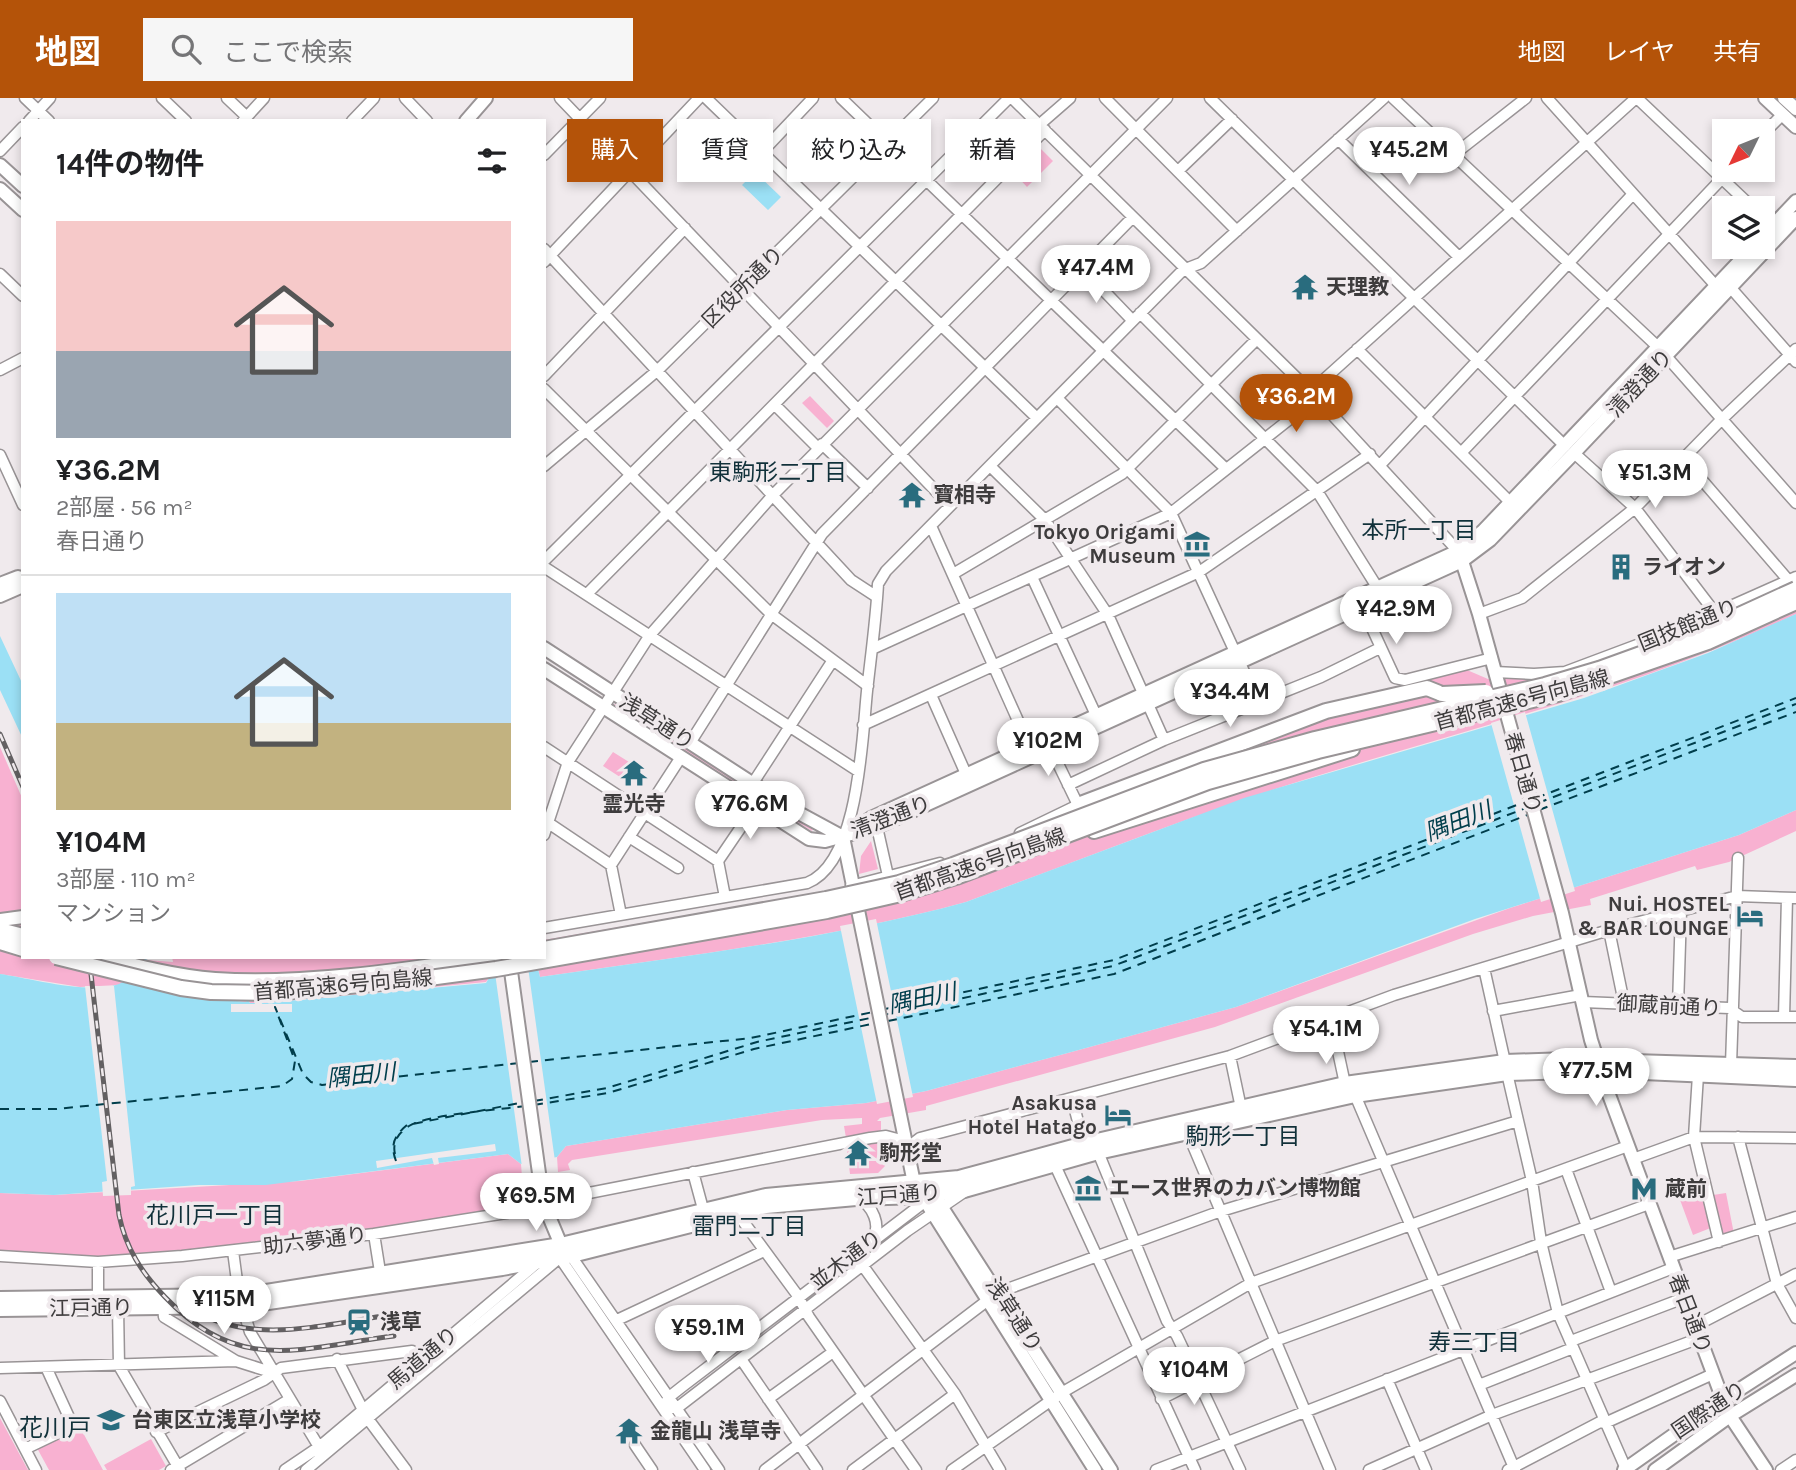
<!DOCTYPE html>
<html lang="ja">
<head>
<meta charset="utf-8">
<style>
	:root { --surface:#fff; --page:#f6f6f6; --text:#202124; --muted:#757577; --line:#e0e0e0; --accent:#b45309 }
	body { margin:0; font-family:Karla,"Noto Sans JP",sans-serif; background:var(--page); color:var(--text); height:100vh; display:flex; flex-direction:column; font-size:26px; white-space:nowrap }
	* { box-sizing:border-box; margin:0 }
	p { font-size:23px; color:var(--muted) }
	.icon { flex:none; width:38px; height:38px; fill:none; stroke:currentColor; stroke-width:2; stroke-linecap:round; stroke-linejoin:round }
	.map { position:relative; flex:1; overflow:hidden }
	.panel { position:absolute; left:21px; top:21px; width:525px; height:840px; display:flex; flex-direction:column; background:var(--surface); border-radius:0px; box-shadow:0 4px 10px #0003 }
	.panel>* { flex:none }
	.guide { position:absolute; left:567px; top:21px; width:665px; height:63px; display:flex; gap:14px }
	.needle { width:46px; rotate:227deg }
	.tools { position:absolute; left:1712px; top:21px; display:grid; gap:14px }
	.tools a { display:grid; place-items:center; width:63px; height:63px; border-radius:0px; background:var(--surface); box-shadow:0 4px 10px #0003; font-size:35px }
	.price { position:absolute; translate:-50% -60px; padding:0 16px; border-radius:24px; background:#fff; color:#222; font-size:23px; line-height:46px; filter:drop-shadow(0 2px 4px #0008) }
	.price::after { content:''; position:absolute; left:50%; top:42px; width:21px; height:16px; margin-left:-10px; background:inherit; clip-path:polygon(0 0,100% 0,50% 100%) }
	.price.selected { background:var(--accent); color:#fff }
	ul { padding:0; list-style:none }
	li { display:grid; align-content:center; gap:14px; height:371px; padding:0 35px }
	li+li { border-top:2px solid var(--line) }
	li span { display:grid; place-items:center; height:217px; border-radius:0px; color:#555 }
	li>.icon { margin-inline-start:auto }
	span .icon { width:126px; height:126px; fill:#fffc; stroke-width:1 }
	li b { font-size:30px }
	h2 { display:flex; justify-content:space-between; align-items:center; height:84px; padding:0 35px; font-size:30px }
	.pill { padding:0 24px; border-radius:0px; background:var(--surface); box-shadow:0 4px 10px #0003; font-size:24px; line-height:63px }
	.pill.selected { background:var(--accent); color:#fff }
	header { display:flex; align-items:center; gap:42px; box-sizing:border-box; height:98px; padding:0 35px; background:var(--accent); color:#fff }
	header strong { font-size:33px }
	nav { display:flex; gap:38px; margin-inline-start:auto; font-size:24px }
	.search { width:490px; height:63px; background:var(--page); display:flex; align-items:center; gap:18px; box-sizing:border-box; padding:0 24px; border-radius:0px; color:var(--muted); font-size:26px }
	.map>svg:first-child { display:block }
	.green { fill:#f8b1d1 }
	.water { fill:#9be0f5 }
	.pier { fill:#f0eaed }
	.lines { fill:none; stroke-linecap:round; stroke-linejoin:round }
	.ferry { stroke:#003e4c; stroke-width:2; stroke-dasharray:9 7; stroke-linecap:butt }
	.minor-casing { stroke:#999496; stroke-width:13 }
	.major-casing { stroke:#999496; stroke-width:16 }
	.highway-casing { stroke:#999496; stroke-width:18 }
	.minor { stroke:#fff; stroke-width:10 }
	.major { stroke:#fff; stroke-width:12 }
	.highway { stroke:#fff; stroke-width:14 }
	.rail-casing { stroke:#636062; stroke-width:5 }
	.rail { stroke:#f0eaed; stroke-width:2.5; stroke-dasharray:8; stroke-linecap:butt }
	.highway-bridge-casing { stroke:#999496; stroke-width:18; stroke-linecap:butt }
	.highway-bridge { stroke:#fff; stroke-width:14 }
	.labels { text-anchor:middle; stroke-width:7; stroke-linejoin:round; paint-order:stroke }
	.street-label { font-size:21px; fill:#3e3c3d; stroke:#f0eaed }
	.poi-label { font-size:21px; font-weight:bold; fill:#3e3c3d; stroke:#f0eaed; text-anchor:start }
	.neighbourhood-label { font-size:23px; fill:#11313a; stroke:#f0eaed }
	.water-label { font-size:23px; font-style:italic; fill:#003e4c; stroke:#f0eaed }
	.quarter-label { font-size:24px; fill:#11313a; stroke:#f0eaed }
</style>
</head>
<body>
<header>
<strong>地図</strong>
<div class="search"><svg class="icon" aria-label="search" viewBox="0 0 24 24"><circle cx="10" cy="10" r="6"/><path d="M15 15l6 6"/></svg>ここで検索</div>
<nav><a>地図</a><a>レイヤ</a><a>共有</a></nav>
</header>
<div class="map">
<svg width="1796" height="1372" viewBox="0 0 1796 1372">
	<rect width="100%" height="100%" fill="#f0eaed"/>
	<!-- green -->
	<path class="green" d="M991,40L1004,53L991,66L978,52Z
		M1038,48L1053,63L1027,89L1012,73Z
		M810,298L834,323L827,330L802,305Z
		M1796,484V516C1636,591 1477,628 1310,680C1194,716 1080,762 966,804C827,842 682,858 540,879L538,871L489,880L486,884L265,905H250L247,901L246,904L173,896L164,890L147,862L173,864L172,859H544V842L871,785L929,770L1380,595L1467,572L1488,581L1529,579L1574,573L1700,528Z
		M616,605L813,730L812,733L614,607Z
		M0,649L23,702V859H128L124,883L119,887L80,889L0,876Z
		M613,654L629,664L620,679L603,668Z
		M1796,712V733L1729,764L1697,772L1695,768L1590,801L1591,807L1533,818L1473,836L1215,929L926,1008V1012L880,1020L877,1023H881V1033L846,1040L844,1028L862,1026V1020L822,1022L572,1062L568,1066L570,1072L558,1074L557,1059L566,1048L787,1012L866,1005L926,993L1064,956L1236,909L1510,810L1739,737Z
		M871,743L878,771L859,776L861,758Z
		M882,1042L885,1068L878,1075L850,1076L846,1046Z
		M508,1056L521,1066L522,1079L514,1080L518,1108L508,1110L428,1125L187,1154L89,1160L0,1155V1095L54,1097L300,1083Z
		M1701,1081L1713,1129L1693,1137L1676,1091Z
		M1726,1095L1734,1136L1723,1138L1713,1097Z
		M0,1320L28,1372H0Z
		M81,1331L103,1372H49L37,1350Z
		M151,1341L166,1368L159,1372H107L104,1367Z"/>
	<!-- water -->
	<path class="water" d="M755,74L781,99L768,112L742,87Z
		M1796,516V712L1739,737L1475,821L1236,909L1064,956L926,993L866,1005L787,1012L566,1048L557,1059L521,1066L508,1056L266,1087H199L54,1097L0,1095V876C29,880 101,900 124,883L132,859H145L164,890L173,896L246,904L247,901L250,905H265L486,885L489,880L538,871L540,879C683,858 827,842 966,804L1244,700L1584,600L1708,555Z
		M0,538L23,587V641L0,592Z"/>
	<!-- pier -->
	<path class="pier" d="M1525,614L1575,793L1541,804L1491,625Z
		M876,821L913,999L877,1006L840,828Z
		M528,869L555,1063L522,1069L495,875Z
		M85,888H114L135,1088L131,1089V1097L103,1098L102,1084L107,1083Z
		M231,906H292V914H231Z
		M495,1046L496,1053L438,1060L439,1066L434,1067L432,1060L377,1070L376,1063Z"/>
	<g class="lines">
		<!-- ferry -->
		<path class="ferry" d="M1536,700L1796,600
			M1538,705L1796,606
			M1539,712L1796,614
			M885,911L1114,862L1527,703
			M884,917L1113,868L1526,710
			M888,923L1114,876L1530,716
			M529,964L751,940L873,914
			M534,1003L607,990L757,944L875,919
			M534,1007L608,995L754,951L876,925
			M0,1011H56L282,988L292,981L295,963L275,909L303,976L311,984L322,987L520,965
			M395,1056C392,1044 399,1034 409,1028C429,1016 499,1012 525,1008
			M396,1063C390,1047 394,1038 407,1027L525,1004"/>
		<!-- minor casing -->
		<g class="minor-casing">
			<path id="minor" d="M25,0L49,23
				M162,0L186,23
				M227,0L247,19
				M405,0L427,23
				M560,0L950,408
				M706,0L1037,320
				M841,0L1226,371
				M1012,0L1313,296L1458,453
				M1105,0L1237,133
				M1210,0L1565,348
				M1393,0L1658,249L1796,405
				M1547,0L1716,188
				M1637,0L1753,110
				M29,23L50,0
				M243,23L264,0
				M352,23L374,0
				M1039,27L1070,0
				M1762,37L1782,17
				M1338,41L1459,159
				M0,53L23,29
				M762,54L813,0
				M544,57L600,0
				M1452,58L1526,0
				M1178,73L1232,21
				M1762,120L1772,129
				M544,151L851,482L877,499
				M544,164L699,0
				M1083,171L1132,222
				M0,176L23,198
				M1730,189L1796,264
				M1140,215L1317,393L1377,489
				M1357,251L1510,404
				M0,272L23,260
				M544,278L685,130
				M544,291L771,516L868,588
				M1057,300L1171,415L1258,604
				M775,307L818,350
				M822,346L868,390
				M1461,355L1730,72
				M1574,355L1635,410L1716,516
				M0,357L23,407
				M1683,360L1789,483
				M1380,367L1633,96
				M544,368L658,272L933,0
				M990,368L1045,422L1108,517L1164,642
				M931,428L1032,654
				M544,463L1009,0
				M544,469L858,673
				M953,476L1122,376L1257,241
				M1032,479L1096,617
				M587,496L1045,32
				M1359,502L1395,580L1405,582L1492,560
				M1479,516L1522,500L1635,410L1722,321L1796,251
				M872,551L1171,415L1305,309L1320,285L1636,0
				M1495,574L1534,576L1565,574L1677,532L1796,479
				M931,597L966,676
				M863,627L1199,474L1370,356
				M690,645L822,436L1133,119
				M544,649L718,763L725,799
				M753,685L833,562
				M1068,687L1164,642L1321,579L1380,550
				M544,722L611,767L621,817
				M877,729L888,778
				M1020,735L1078,707L1049,647
				M544,737L568,664L650,537L773,397L1167,0
				M629,739L678,770
				M718,763L756,707
				M611,767L681,659
				M851,788L940,765
				M544,830L807,785C859,765 862,641 867,593C871,557 876,522 878,486L886,473L1183,172L1201,165L1384,0
				M1609,832L1624,905
				M1484,870L1505,964
				M1583,904L1729,910L1742,919H1796
				M1678,908L1681,813
				M1493,913L1581,897
				M1784,919L1787,800
				M1331,921L1345,986L1355,997L1515,1372
				M1230,958L1241,1010
				M1731,967L1738,760
				M1507,975L1532,1083L1541,1144L1558,1215L1626,1371
				M1698,977L1694,1039L1719,1144
				M1072,1001L1084,1046
				M1186,1031L1330,1372
				M1738,1039L1777,1186L1796,1220
				M907,1050L920,1040L1230,958L1394,897L1609,832L1737,798L1796,800
				M1098,1054L1167,1223L1177,1238L1240,1372
				M1633,1061L1694,1039L1796,1040
				M1054,1065L1195,1372
				M1566,1071L1611,1194
				M693,1074L703,1111
				M859,1101C873,1108 881,1127 873,1141
				M543,1104L870,1040L886,1038L905,1043
				M734,1111L798,1198L809,1219L916,1372
				M374,1136L381,1180
				M233,1153L239,1198L250,1234L322,1354
				M569,1155L719,1372
				M0,1158L98,1164L182,1158L374,1136L544,1109
				M1669,1159L1796,1119
				M560,1160L705,1372
				M863,1168L955,1296L1000,1372
				M999,1194L1221,1113L1518,1023
				M98,1198V1164
				M163,1208L164,1219L236,1263L274,1275
				M118,1209L119,1268L180,1372
				M617,1222L764,1153
				M1695,1228L1796,1176
				M1571,1243L1684,1200
				M337,1261L363,1312
				M741,1261L817,1372
				M0,1270L236,1263
				M1387,1281L1426,1372
				M1479,1287L1573,1250
				M768,1301L833,1254
				M1161,1301L1275,1243L1649,1106
				M0,1303L36,1372
				M663,1310H677L907,1133L964,1094
				M663,1310L669,1299L683,1288L931,1099
				M368,1321L406,1372
				M156,1334L264,1282L281,1270L412,1253L421,1260
				M635,1347L652,1372
				M25,1351L73,1328L46,1269
				M171,1372L290,1301
				M285,1372L319,1349L536,1166
				M306,1372L557,1162
				M765,1372L988,1202
				M853,1372L955,1296
				M952,1372L1063,1294L1251,1185L1628,1048
				M1156,1372L1673,1170
				M1369,1372L1492,1317L1700,1240
				M1508,1372L1600,1324L1605,1325L1713,1276
				M1781,1372L1796,1362"/>
		</g>
		<!-- major casing -->
		<g class="major-casing">
			<path id="major" d="M1765,0L1796,29
				M1784,0L1796,11
				M466,23L486,0
				M0,67L23,88
				M0,91L23,112
				M1762,139L1796,103
				M1460,457L1479,516L1562,815L1591,942L1608,994L1723,1302L1730,1318L1766,1372
				M0,486L18,479L23,481
				M0,498L23,488
				M544,550L795,713L843,739
				M544,571L809,741L825,743L877,729L1462,463L1490,442L1574,355L1796,120
				M855,731L871,720L1458,453L1483,433L1753,149
				M843,739L914,1085L1095,1372
				M0,822L23,819
				M509,859L543,1104L561,1147
				M930,1091L1111,1372
				M1624,1372L1723,1302L1796,1255
				M1655,1372L1730,1318L1796,1277"/>
		</g>
		<!-- highway casing -->
		<g class="highway-casing">
			<path id="highway" d="M1078,707L1326,613L1427,590L1442,596
				M1094,733L1352,651
				M0,832L23,838
				M0,844L23,851
				M100,859C137,869 176,879 215,882C304,888 407,872 496,859
				M260,1195L561,1147L766,1098L959,1080L1084,1046L1345,986L1505,964L1568,962L1796,969
				M0,1201L233,1198
				M0,1211L241,1208L502,1170L572,1157L766,1108L856,1100L920,1098L964,1092L1098,1054L1355,997L1507,975L1600,972L1796,981"/>
		</g>
		<!-- minor -->
		<use href="#minor" class="minor"/>
		<!-- major -->
		<use href="#major" class="major"/>
		<!-- highway -->
		<use href="#highway" class="highway"/>
		<!-- rail casing -->
		<g class="rail-casing">
			<path id="rail" d="M0,636L23,689
				M89,859L119,1117C126,1151 142,1175 165,1199C239,1277 300,1250 394,1238
				M180,1203C242,1251 320,1227 390,1217"/>
		</g>
		<!-- rail -->
		<use href="#rail" class="rail"/>
		<!-- highway-bridge casing -->
		<g class="highway-bridge-casing">
			<path id="highway-bridge" d="M1442,596L1486,594
				M544,851L826,801L899,785L953,767L1204,672L1315,641L1545,587L1599,571L1704,533L1796,491
				M56,859L181,890L211,894L272,895L414,882L496,871L827,813L901,796L956,779L1208,684L1318,653L1558,596L1708,544L1796,504"/>
		</g>
		<!-- highway-bridge -->
		<use href="#highway-bridge" class="highway-bridge"/>
	</g>
	<!-- icons -->
	<defs>
		<g id="temple-bare" transform="scale(2.1)"><path d="M0-6L5-2H3V0L6.5 2.5H4V6H1.5V3h-3V6H-4V2.5H-6.5L-3 0V-2H-5Z" fill="#296c7e" stroke="#f0eaed" stroke-width="2.5" paint-order="stroke"/></g>
		<g id="museum-bare" transform="scale(2.1)"><path d="M0-6L6-3V-2H-6V-3ZM-5-1h2V3h-2ZM-1-1h2V3h-2ZM3-1h2V3H3ZM-6 4H6V6H-6Z" fill="#296c7e" stroke="#f0eaed" stroke-width="2.5" paint-order="stroke"/></g>
		<g id="building-bare" transform="scale(2.1)"><path d="M-4-6H4V6H1V3H-1V6H-4ZM-2.5-4.3h1.7v1.8h-1.7ZM.8-4.3h1.7v1.8H.8ZM-2.5-1h1.7V.8h-1.7ZM.8-1h1.7V.8H.8Z" fill="#296c7e" stroke="#f0eaed" stroke-width="2.5" paint-order="stroke"/></g>
		<g id="hotel-bare" transform="scale(2.1)"><path d="M-6-4.5h1.5V1H6V5H4.5V3h-9V5H-6ZM-4 0a1.8 1.8 0 1 1 3.6 0ZM.5 0V-2.5h3Q6-2.5 6 0Z" fill="#296c7e" stroke="#f0eaed" stroke-width="2.5" paint-order="stroke"/></g>
		<g id="metro-bare" transform="scale(2.1)"><path d="M-5.5 5V-5H-3L0 0L3-5H5.5V5H3V-.5L0 4L-3-.5V5Z" fill="#296c7e" stroke="#f0eaed" stroke-width="2.5" paint-order="stroke"/></g>
		<g id="station-bare" transform="scale(2.1)"><path d="M-3-6H3Q5-6 5-4V2Q5 4 3 4L4.5 6H3L1.5 4h-3L-3 6H-4.5L-3 4Q-5 4-5 2V-4Q-5-6-3-6ZM-3.5-4v3h7v-3ZM-3.5 1v1.5H-2V1ZM2 1v1.5H3.5V1Z" fill="#296c7e" stroke="#f0eaed" stroke-width="2.5" paint-order="stroke"/></g>
		<g id="school-bare" transform="scale(2.1)"><path d="M0-5L7-2L0 1L-7-2ZM-4 1L0 2.5L4 1V4Q0 6-4 4Z" fill="#296c7e" stroke="#f0eaed" stroke-width="2.5" paint-order="stroke"/></g>
	</defs>
	<g fill-rule="evenodd">
		<use href="#temple-bare" x="1305" y="189"/>
		<use href="#temple-bare" x="912" y="397"/>
		<use href="#museum-bare" x="1197" y="446"/>
		<use href="#building-bare" x="1621" y="469"/>
		<use href="#temple-bare" x="634" y="675"/>
		<use href="#hotel-bare" x="1750" y="818"/>
		<use href="#hotel-bare" x="1118" y="1017"/>
		<use href="#temple-bare" x="858" y="1055"/>
		<use href="#museum-bare" x="1088" y="1090"/>
		<use href="#metro-bare" x="1644" y="1091"/>
		<use href="#station-bare" x="359" y="1224"/>
		<use href="#school-bare" x="111" y="1322"/>
		<use href="#temple-bare" x="629" y="1333"/>
	</g>
	<g class="labels">
		<!-- street labels -->
		<g class="street-label">
			<text transform="translate(743 189) rotate(-45)" y="7">区役所通り</text>
			<text transform="translate(1640 285) rotate(-47)" y="7">清澄通り</text>
			<text transform="translate(1688 527) rotate(-22)" y="7">国技館通り</text>
			<text transform="translate(1522 602) rotate(-15)" y="7">首都高速6号向島線</text>
			<text transform="translate(657 624) rotate(33)" y="7">浅草通り</text>
			<text transform="translate(1523 675) rotate(74)" y="7">春日通り</text>
			<text transform="translate(891 719) rotate(-21)" y="7">清澄通り</text>
			<text transform="translate(980 766) rotate(-19)" y="7">首都高速6号向島線</text>
			<text transform="translate(343 887) rotate(-5)" y="7">首都高速6号向島線</text>
			<text transform="translate(1669 908) rotate(3)" y="7">御蔵前通り</text>
			<text transform="translate(899 1097) rotate(-4)" y="7">江戸通り</text>
			<text transform="translate(315 1143) rotate(-7)" y="7">助六夢通り</text>
			<text transform="translate(846 1162) rotate(-37)" y="7">並木通り</text>
			<text transform="translate(91 1210) rotate(-1)" y="7">江戸通り</text>
			<text transform="translate(1690 1216) rotate(69)" y="7">春日通り</text>
			<text transform="translate(1014 1217) rotate(57)" y="7">浅草通り</text>
			<text transform="translate(423 1260) rotate(-40)" y="7">馬道通り</text>
			<text transform="translate(1709 1312) rotate(-34)" y="7">国際通り</text>
		</g>
		<!-- poi labels -->
		<g class="poi-label">
			<text x="1326" y="196">天理教</text>
			<text x="933" y="404">寶相寺</text>
			<text x="1176" y="441" text-anchor="end">Tokyo Origami<tspan x="1176" dy="24">Museum</tspan></text>
			<text x="1642" y="476">ライオン</text>
			<text x="634" y="713" text-anchor="middle">霊光寺</text>
			<text x="1729" y="813" text-anchor="end">Nui. HOSTEL<tspan x="1729" dy="24">&amp; BAR LOUNGE</tspan></text>
			<text x="1097" y="1012" text-anchor="end">Asakusa<tspan x="1097" dy="24">Hotel Hatago</tspan></text>
			<text x="879" y="1062">駒形堂</text>
			<text x="1109" y="1097">エース世界のカバン博物館</text>
			<text x="1665" y="1098">蔵前</text>
			<text x="380" y="1231">浅草</text>
			<text x="132" y="1329">台東区立浅草小学校</text>
			<text x="650" y="1340">金龍山 浅草寺</text>
		</g>
		<!-- neighbourhood labels -->
		<g class="neighbourhood-label">
			<text x="778" y="382">東駒形二丁目</text>
			<text x="1419" y="440">本所一丁目</text>
			<text x="1243" y="1046">駒形一丁目</text>
			<text x="215" y="1125">花川戸一丁目</text>
			<text x="749" y="1136">雷門二丁目</text>
			<text x="1474" y="1252">寿三丁目</text>
		</g>
		<!-- water labels -->
		<g class="water-label">
			<text transform="translate(1458 723) rotate(-21)" y="8">隅田川</text>
			<text transform="translate(922 900) rotate(-12)" y="8">隅田川</text>
			<text transform="translate(361 977) rotate(-6)" y="8">隅田川</text>
		</g>
		<!-- quarter labels -->
		<g class="quarter-label">
			<text x="55" y="1338">花川戸</text>
		</g>
	</g>
</svg>
<div class="tools">
<a><svg class="needle" viewBox="-14 -14 28 28"><path d="M0-13l5 13h-10z" fill="#e53935"/><path d="M0 13l5-13h-10z" fill="#757577"/></svg></a>
<a><svg class="icon" aria-label="layers" viewBox="0 0 24 24"><path d="M12 4l9 5-9 5-9-5zM3 14l9 5 9-5"/></svg></a>
</div>
<b class="price" style="left:1409px;top:89px">¥45.2M</b>
<b class="price" style="left:1096px;top:207px">¥47.4M</b>
<b class="price selected" style="left:1296px;top:336px">¥36.2M</b>
<b class="price" style="left:1655px;top:412px">¥51.3M</b>
<b class="price" style="left:1396px;top:548px">¥42.9M</b>
<b class="price" style="left:1230px;top:631px">¥34.4M</b>
<b class="price" style="left:1048px;top:680px">¥102M</b>
<b class="price" style="left:750px;top:743px">¥76.6M</b>
<b class="price" style="left:1326px;top:968px">¥54.1M</b>
<b class="price" style="left:1596px;top:1010px">¥77.5M</b>
<b class="price" style="left:536px;top:1135px">¥69.5M</b>
<b class="price" style="left:224px;top:1238px">¥115M</b>
<b class="price" style="left:708px;top:1267px">¥59.1M</b>
<b class="price" style="left:1194px;top:1309px">¥104M</b>
<div class="guide">
<a class="pill selected">購入</a>
<a class="pill">賃貸</a>
<a class="pill">絞り込み</a>
<a class="pill">新着</a>
</div>
<section class="panel">
<h2>14件の物件<svg class="icon" aria-label="filters" viewBox="0 0 24 24"><path d="M4 7h16M4 17h16"/><circle cx="9" cy="7" r="2"/><circle cx="15" cy="17" r="2"/></svg></h2>
<ul>
<li><span style="background:linear-gradient(#f6c9c9 60%,#9aa5b1 0)"><svg class="icon" aria-label="home" viewBox="0 0 24 24"><path d="M3 11l9-7 9 7M6 9v11h12V9"/></svg></span><div><b>¥36.2M</b><p>2部屋 · 56 m²</p><p>春日通り</p></div></li>
<li><span style="background:linear-gradient(#bfe0f5 60%,#c2b280 0)"><svg class="icon" aria-label="home" viewBox="0 0 24 24"><path d="M3 11l9-7 9 7M6 9v11h12V9"/></svg></span><div><b>¥104M</b><p>3部屋 · 110 m²</p><p>マンション</p></div></li>
</ul>
</section>
</div>
</body>
</html>
